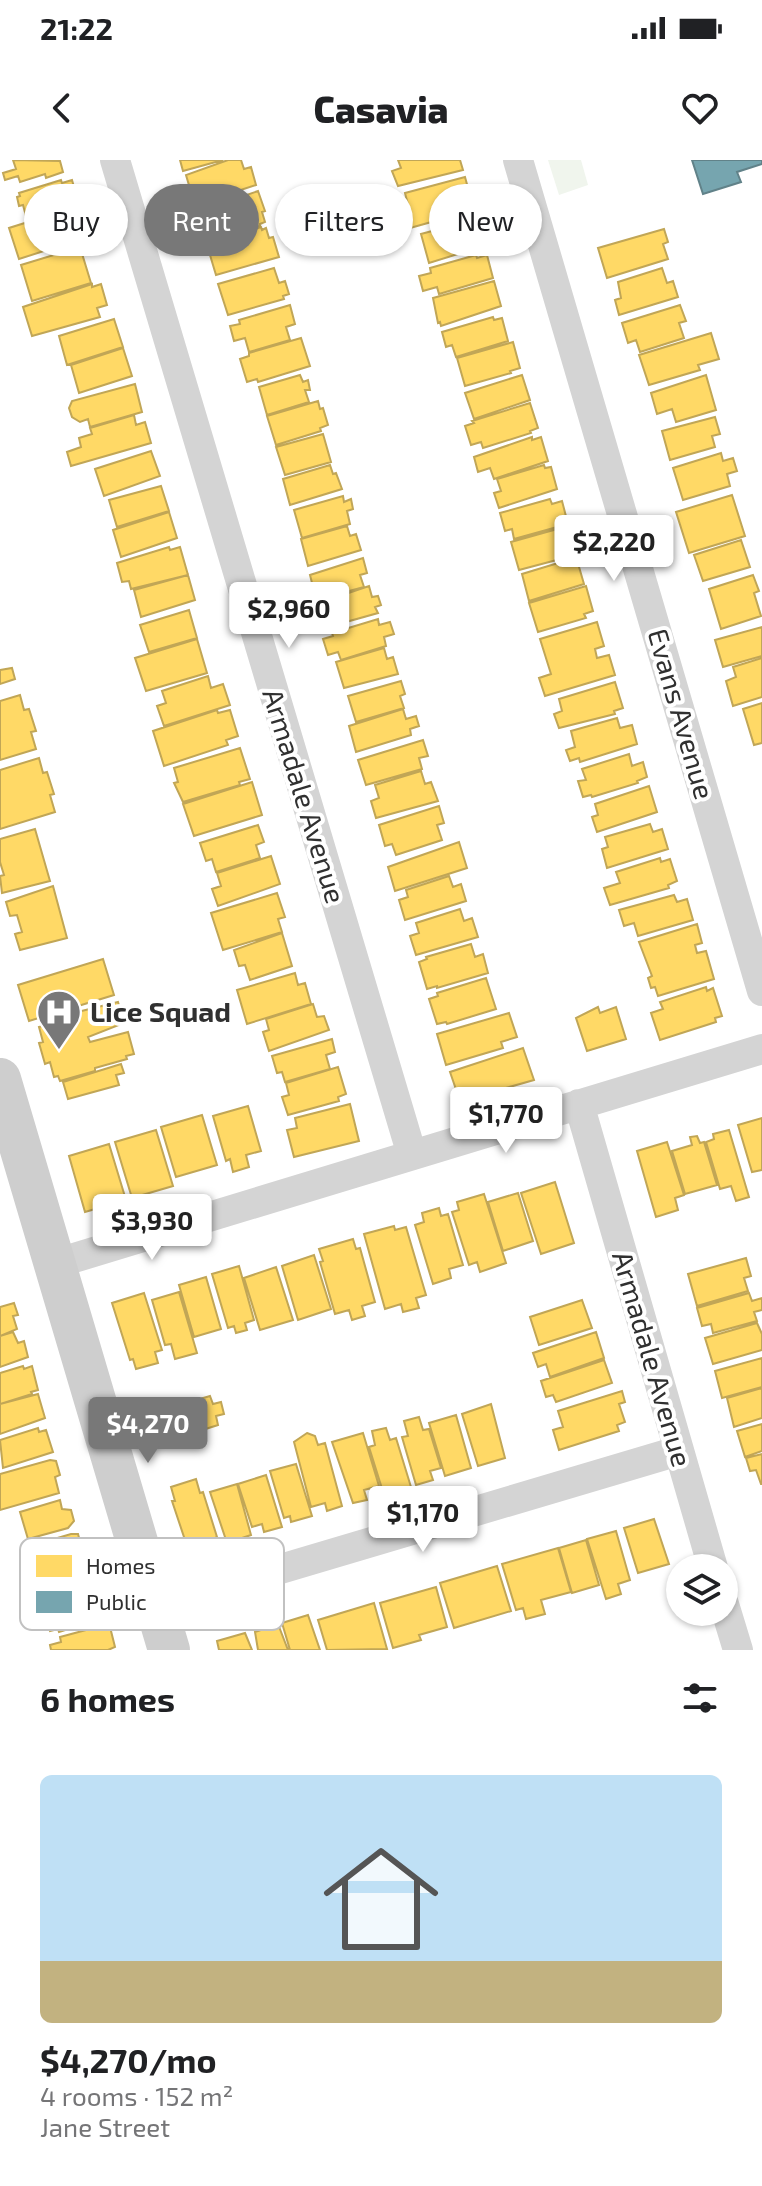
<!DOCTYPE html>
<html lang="en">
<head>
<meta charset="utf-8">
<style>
	:root { --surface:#fff; --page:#f2f2f2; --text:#202124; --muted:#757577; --line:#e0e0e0; --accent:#787878 }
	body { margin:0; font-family:"Exo 2",sans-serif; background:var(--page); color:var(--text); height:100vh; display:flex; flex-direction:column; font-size:30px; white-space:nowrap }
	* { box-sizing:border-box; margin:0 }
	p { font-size:26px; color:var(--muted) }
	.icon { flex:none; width:44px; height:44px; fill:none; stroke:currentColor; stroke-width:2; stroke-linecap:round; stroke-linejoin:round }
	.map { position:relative; height:1490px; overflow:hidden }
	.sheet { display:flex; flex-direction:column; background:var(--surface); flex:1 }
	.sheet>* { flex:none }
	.banner { position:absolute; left:24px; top:24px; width:714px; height:72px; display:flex; gap:16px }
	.fabs { position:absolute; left:666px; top:1394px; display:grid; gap:16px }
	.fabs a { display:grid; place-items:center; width:72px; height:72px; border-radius:50%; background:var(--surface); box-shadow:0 2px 6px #0004; font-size:40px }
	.price { position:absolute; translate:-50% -68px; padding:0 18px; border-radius:8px; background:#fff; color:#222; font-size:26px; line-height:52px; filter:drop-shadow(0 2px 4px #0008) }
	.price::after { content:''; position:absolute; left:50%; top:48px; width:24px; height:18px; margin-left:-12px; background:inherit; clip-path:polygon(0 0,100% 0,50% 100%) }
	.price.current { background:var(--accent); color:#fff }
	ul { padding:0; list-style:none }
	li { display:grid; align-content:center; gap:16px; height:424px; padding:0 40px }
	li+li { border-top:2px solid var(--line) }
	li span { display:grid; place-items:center; height:248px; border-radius:12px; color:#555 }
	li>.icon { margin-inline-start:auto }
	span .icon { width:144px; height:144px; fill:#fffc; stroke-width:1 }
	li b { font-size:34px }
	h2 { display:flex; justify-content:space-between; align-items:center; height:96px; padding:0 40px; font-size:34px }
	.pill { padding:0 28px; border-radius:36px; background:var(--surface); box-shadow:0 2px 6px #0004; font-size:28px; line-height:72px }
	.pill.current { background:var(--accent); color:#fff }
	.status { display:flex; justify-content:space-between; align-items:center; height:56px; padding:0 40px; background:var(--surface); direction:ltr }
	.status svg { height:22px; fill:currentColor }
	header { display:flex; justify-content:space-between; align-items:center; height:104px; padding:0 40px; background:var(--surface); font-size:36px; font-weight:800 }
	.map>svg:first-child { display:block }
	.green { fill:#f0f5ed }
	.homes { fill:#ffd966; stroke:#c1a656; stroke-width:2 }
	.public { fill:#76a5af; stroke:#618289; stroke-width:2 }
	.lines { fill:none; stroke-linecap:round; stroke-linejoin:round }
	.minor { stroke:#d4d4d4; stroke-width:30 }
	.secondary { stroke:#cecece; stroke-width:42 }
	.labels { text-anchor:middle; stroke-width:8; stroke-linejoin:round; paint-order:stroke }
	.street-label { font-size:28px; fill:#303030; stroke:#fff }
	.poi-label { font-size:28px; font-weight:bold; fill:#303030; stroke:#fff; text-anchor:start }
	.key { fill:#fff; stroke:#c1c1c1; stroke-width:2 }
	.key-label { font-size:22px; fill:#303030 }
</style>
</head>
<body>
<div class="status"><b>21:22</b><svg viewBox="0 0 49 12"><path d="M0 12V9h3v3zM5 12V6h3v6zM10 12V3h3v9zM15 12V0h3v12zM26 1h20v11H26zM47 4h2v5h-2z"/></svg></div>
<header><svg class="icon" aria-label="back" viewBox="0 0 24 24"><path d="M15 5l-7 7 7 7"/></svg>Casavia<svg class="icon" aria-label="heart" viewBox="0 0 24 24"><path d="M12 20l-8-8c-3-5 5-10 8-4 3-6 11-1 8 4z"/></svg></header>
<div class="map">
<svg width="762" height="1490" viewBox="0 0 762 1490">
	<rect width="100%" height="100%" fill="#fff"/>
	<!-- green -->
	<path class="green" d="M548,0H581L588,25L559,35Z"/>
	<!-- homes -->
	<path class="homes" d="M13,0L60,1L63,12L46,18L45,14L20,22L18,16L5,20L3,13L16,9Z
		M180,0H223L183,11Z
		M228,0H241L244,9L251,7L256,25L204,42L203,39L194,42L186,15Z
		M398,0H460L463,10L398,26L392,11L401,8Z
		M465,17L474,50L403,70L398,52L409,49L405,33Z
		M61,20L62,23L72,20L76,34L67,37L71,46L27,60L23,45L19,46L17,37L20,36L19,33Z
		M258,31L265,51L262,52L265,62L260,64V66L205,80L197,52Z
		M69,49L70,52L78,50L84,69L75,72L78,80L19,99L9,68Z
		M476,59L483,83L473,87L474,89L429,103L421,74Z
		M261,67L262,70L266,68L269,78L273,77L279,97L216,115L207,85Z
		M664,69L668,82L663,84L668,99L607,118L598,88Z
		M80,87L91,123L32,141L21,105Z
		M476,95L477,98L487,95L493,118L439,134L437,127L423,131L419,116L431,113L430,108Z
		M274,108L279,123L285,121L289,134L283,136L284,139L228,155L218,124Z
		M662,108L667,123L673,121L678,137L619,155L615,140L621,138L618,122Z
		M494,121L501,146L441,166L440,162L438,163L433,138Z
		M92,124V127L101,124L107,145L97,148L100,157L32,176L23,147Z
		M290,145L295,164L286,167L290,180L249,192L245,178L234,181L230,166L240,164L239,160Z
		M680,145L686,161L679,163L684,178L640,192L636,180L628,183L622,163Z
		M493,157L494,160L502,158L508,181L456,197L452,185L446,187L442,172Z
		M114,159L123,187L67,205L59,176Z
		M711,173L719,199L698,205L700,210L649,225L639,195Z
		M301,178L310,206L258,222L257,219L247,222L240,199L249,196V193Z
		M513,182L520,208L510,211L511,213L465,226L457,198Z
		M123,188L132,216L79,233L71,205Z
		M300,215L303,222L308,220L310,230H305L309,242L267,255L259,227Z
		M522,215L530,240L474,259L465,233Z
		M706,215L716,250L676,262L672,249L657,254L651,233Z
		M135,224L142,252L90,267L88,259L80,262L72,257L69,248L72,241Z
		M318,241L320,249L323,248L328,265L320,268L321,271L276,285L267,256Z
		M530,243L538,268L530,271L531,273L483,288L481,282L471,285L465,266L474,263L472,261Z
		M134,255L136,265L145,262L151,283L71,306L67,292L81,287L79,278L92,274L90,268Z
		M715,257L720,274L712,276L715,287L670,300L662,271Z
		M323,274L331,302L285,315L276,287Z
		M532,277V280L541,277L548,301L494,319L490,308L478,312L474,297Z
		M151,291L160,316L104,336L95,309Z
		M721,293L723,301L733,298L737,311L727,314L730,326L683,340L673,308Z
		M330,305L333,314L336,313L342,329L290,345L283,319Z
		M544,305L545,308L551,307L557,329L499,348L494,333L501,331L497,319Z
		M161,326L169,351L117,367L109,340Z
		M732,335L745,376L689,393L676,352Z
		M343,336L344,342L351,339L353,349L347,351L350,364L302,378L294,350Z
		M550,339L552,344L562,341L568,364L514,379L512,369L505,371L500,353Z
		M169,352L177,378L121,397L113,370Z
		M347,366L350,376L356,374L361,390L308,406L301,379Z
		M568,366L575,391L567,393L568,397L519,410L511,382Z
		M741,380L750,407L703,421L694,395Z
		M169,387L170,390L180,387L188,415L131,429L129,421L122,422L117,403Z
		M363,398L367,413L360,415L364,427L312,441L308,428L313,427L310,415Z
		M568,400L569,403L577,400L584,424L529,441L522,414Z
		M188,415L195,440L141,457L134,430Z
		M753,415L759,431L754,433L761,456L721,469L709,429Z
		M369,426L372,437L378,436L381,445L375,447L378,453L321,469L313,445Z
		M586,426L593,451L584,454L586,458L538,472L529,443Z
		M189,450L197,478L149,492L140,465Z
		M378,459L379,465L390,462L394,474L384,477L386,486L341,500L338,492L328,495L323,479L333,476L332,473Z
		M597,462L604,486L595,489L597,498L609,495L615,515L545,536L539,518L551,514L540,479Z
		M762,467V496L723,507L715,480Z
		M197,479L207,513L146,531L135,498Z
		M384,488L387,499L393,497L398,514L344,528L336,502Z
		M762,498V537L733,546L726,521L736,517L733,507Z
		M12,508L15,519L0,524V510Z
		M208,516L211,528L223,524L230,545L164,566L157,546L166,543L162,531Z
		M401,521L405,534L400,536L404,548L356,562L348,536Z
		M615,522L623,548L614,551L615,554L559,568L554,554L562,551L559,539Z
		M20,535L24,550L29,549L36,571L31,572L36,589L0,600V541Z
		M762,543V583L754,585L743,549Z
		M403,549L406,559L416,556L419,566L410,569L411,575L356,592L349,566Z
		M217,550L218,553L230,550L238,576L226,580L228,585L164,606L153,571Z
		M617,558L620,568L632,565L637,584L580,602L579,598L570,601L566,590L575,587L571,571Z
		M423,580L428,596L419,598L422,609L366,625L358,600Z
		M240,588L250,619L239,622L240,625L183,642L174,623L178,622L174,608Z
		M629,594L632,606L643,602L647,617L637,621L638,623L592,637L591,635L583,637L578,621L586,620L582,609Z
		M39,598L43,613L47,612L54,634L50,635L55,652L0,669V610Z
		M421,611L425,624L431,622L438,641L376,658L371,641L379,638L375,625Z
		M252,622L262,655L194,676L183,644Z
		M649,626L657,652L597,672L592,657L598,655L595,644Z
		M439,646L444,663L437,665L442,680L396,695L392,684L385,686L379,665Z
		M650,664L653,672L662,669L668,689L607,708L602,689L608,687L605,677Z
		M258,665L264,682L256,685L260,698L216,712L212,699L206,701L200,683Z
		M35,669L50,721L2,733L0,716L4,715L0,702V679Z
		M459,682L467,708L395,731L388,707Z
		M271,696L280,724L218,746L212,729L221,726L217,713Z
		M660,698L661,702L670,699L677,721L668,725L669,728L610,745L604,728L620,723L616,712Z
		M449,716L453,727L461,724L466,741L405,760L399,740L408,737L406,730Z
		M53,726L67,778L20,790L15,774L22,772L17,755L10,756L6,742Z
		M277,733L285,757L278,759L282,772L223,790L211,753Z
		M674,735L677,742L687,739L693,760L638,776L634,763L624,766L619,750Z
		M460,749L464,761L472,758L478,777L416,795L410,776L419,773L416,763Z
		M697,764L702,783L695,785L697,793L706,791L714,819L658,836L655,827L651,828L648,818L652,816L639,782Z
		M282,773L292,806L250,820L245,805L239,806L234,790Z
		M471,784L475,797L483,794L488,813L437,828V826L427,829L419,802L427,799L426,797Z
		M103,799L114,835L29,861L18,825Z
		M295,813L298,825L305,823L311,844L247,864L237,830Z
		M486,818L496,849L447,864L446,862L437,864L429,839L438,836L437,833Z
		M706,827L707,831L713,828L722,856L715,858L716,862L660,880L651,853L663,849L660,842Z
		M118,842L124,863L88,877L90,882L128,872L134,894L126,896L127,899L95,908V911L60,921L58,916L54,917L50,902L45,904L39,883L43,882L39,867L43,866L41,861Z
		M313,844L317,857L324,856L329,870L269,891L263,872L269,870L266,859Z
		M598,847L600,853L616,847L626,879L587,891L576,858Z
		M509,853L517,877L501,882L503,888L446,905L437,874Z
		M332,879L335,892L326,895L330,909L285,922L282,912L277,913L272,896Z
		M523,888L534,920L460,941L450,912Z
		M121,904L124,913L116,915L119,925L68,939L63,922Z
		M338,907L346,934L338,937L339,941L288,955L282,937L289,935L286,923Z
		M350,944L359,981L294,997L287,970L297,968L295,958Z
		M248,946L261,991L246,995L249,1007L233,1012L230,999L226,1001L213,956Z
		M202,955L217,1005L176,1017L161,967Z
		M762,958V1010L752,1012L738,965Z
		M156,970L173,1026L132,1038L115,982Z
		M729,970L749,1037L736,1041L731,1026L720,1029L706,982L714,979L713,974Z
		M697,976L700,983L704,982L717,1025L685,1034L672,991L692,985L690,977Z
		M667,982L684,1035L675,1038L678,1050L656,1057L637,991Z
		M109,984L126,1040L85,1052L69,996Z
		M555,1022L574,1083L541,1094L521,1033Z
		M518,1033L533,1081L503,1091L488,1042Z
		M484,1034L506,1103L480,1112L477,1102L469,1105L452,1052L459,1050L457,1042Z
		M439,1048L441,1056L448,1054L463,1105L449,1109L451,1118L433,1124L415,1065L424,1062L422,1053Z
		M394,1066L395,1070L406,1067L426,1135L416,1138L419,1148L403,1152L401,1144L385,1149L364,1074Z
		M353,1079L356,1089L360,1088L375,1142L362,1146L365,1156L352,1160L349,1150L335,1154L320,1102L323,1101L319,1089Z
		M314,1095L331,1149L298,1160L282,1106Z
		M746,1098L751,1116L744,1118L748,1131L697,1146L688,1114Z
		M239,1106L254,1160L245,1163L247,1170L236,1173L234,1166L228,1168L212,1114Z
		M276,1107L293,1160L260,1170L244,1118Z
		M206,1117L221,1169L194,1177L179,1125Z
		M179,1132L197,1193L175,1199L171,1184L165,1185L152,1140Z
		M144,1133L162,1190L155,1192L158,1203L136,1209L133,1199L130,1200L112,1143Z
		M749,1133L752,1141L762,1138V1150L754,1152L757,1161L713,1173L711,1164L702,1166L697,1148Z
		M582,1140L592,1168L539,1185L530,1157Z
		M14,1143L18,1155L13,1156L17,1169L0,1176V1147Z
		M757,1163L762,1174V1190L713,1204L705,1178Z
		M13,1172L18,1183L24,1181L28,1197L0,1207V1176Z
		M596,1172L604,1198L550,1217L546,1204L538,1207L533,1193Z
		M762,1198V1227L722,1238L715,1211Z
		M604,1200L612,1223L556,1242L553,1235L546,1237L541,1221Z
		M23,1206L24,1209L32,1206L38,1230L31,1232L32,1234L0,1244V1213Z
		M762,1228V1258L734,1267L727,1238Z
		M622,1231L625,1242L619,1244L625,1262L617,1265L619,1271L559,1290L553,1270L563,1267L558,1251Z
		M38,1234L45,1258L0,1274V1244Z
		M210,1236L213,1244L221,1242L224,1254L216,1256L218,1265L168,1281L162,1263L170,1261L166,1249Z
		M491,1244L505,1298L478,1306L462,1254Z
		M456,1255L471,1308L445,1316L429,1263Z
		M419,1257L423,1270L429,1269L441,1308L430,1311L433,1320L416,1325L402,1277L408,1276L404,1261Z
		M762,1264V1291L745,1297L737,1271Z
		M38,1268L39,1272L46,1270L53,1292L3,1308L0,1280Z
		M386,1268L390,1280L396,1278L411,1327L384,1335L369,1287L375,1285L372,1271Z
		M307,1273L315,1276L318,1285L325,1283L342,1346L327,1351L325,1343L311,1347L294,1282Z
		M363,1273L379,1326L364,1330L367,1340L353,1343L332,1282Z
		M762,1294V1324H761L756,1310L750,1311L746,1298Z
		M50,1300L56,1301L60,1315L55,1317L59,1333L0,1350V1314Z
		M296,1304L312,1356L291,1362L290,1356L284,1358L270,1311Z
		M266,1315L282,1367L264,1372L262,1364L252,1367L238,1324Z
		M196,1319L200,1333L203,1332L217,1377L215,1378L217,1386L192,1394L189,1385L187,1386L172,1341H175L171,1327Z
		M237,1324L251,1375L227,1383L210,1332Z
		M60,1340L62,1349L71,1350L74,1361L68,1368L28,1379L20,1352Z
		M654,1359L669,1404L638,1413L624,1368Z
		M616,1371L630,1420L618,1424L621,1434L606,1439L587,1379Z
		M71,1374H78L83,1392L76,1394L81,1410L87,1408L91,1422L85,1423L86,1426L45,1438L30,1386Z
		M586,1380L599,1425L572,1433L559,1388Z
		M558,1388L571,1432L541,1440L545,1454L526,1459L523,1448L516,1450L502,1404Z
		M497,1406L511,1451L454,1468L440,1423Z
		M436,1427L447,1467L419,1475L421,1480L393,1488L380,1443Z
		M91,1432L94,1443L102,1440L107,1457L59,1472L58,1469L50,1471L46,1457L54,1454L51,1444Z
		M374,1443L387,1489L327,1490L318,1460Z
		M308,1455L320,1490H290L282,1463Z
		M278,1464L288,1490H258L255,1472Z
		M101,1466L102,1469L110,1467L115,1487L108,1490H51L50,1485L61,1482L60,1477Z
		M245,1473L252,1490H219L217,1481Z"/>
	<!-- public -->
	<path class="public" d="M692,0H762V4L737,12L741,22L703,34Z"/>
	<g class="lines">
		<!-- minor -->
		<path class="minor" d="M115,0L412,995
			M518,0L762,831
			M579,944L713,1408
			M54,1104L762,889
			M724,1444L738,1490
			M156,1446L678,1291"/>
		<!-- secondary -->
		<path class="secondary" d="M0,919L169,1490"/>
	</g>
	<!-- icons -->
	<defs>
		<g id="hospital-pin" transform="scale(2.3)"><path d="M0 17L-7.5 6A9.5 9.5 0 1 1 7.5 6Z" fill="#787878" stroke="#fff"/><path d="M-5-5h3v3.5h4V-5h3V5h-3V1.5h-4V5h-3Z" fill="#fff"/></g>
	</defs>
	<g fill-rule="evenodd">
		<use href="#hospital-pin" x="59" y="852"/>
	</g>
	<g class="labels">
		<!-- street labels -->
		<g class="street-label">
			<text transform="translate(681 554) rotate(74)" y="10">Evans Avenue</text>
			<text transform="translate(304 636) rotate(73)" y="10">Armadale Avenue</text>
			<text transform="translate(652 1199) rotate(74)" y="10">Armadale Avenue</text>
		</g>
		<!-- poi labels -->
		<g class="poi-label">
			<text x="90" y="862">Lice Squad</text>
		</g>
	</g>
	<!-- legend -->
	<rect x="20" y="1378" width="264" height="92" rx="12" class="key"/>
	<rect x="36" y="1395" width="36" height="22" fill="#ffd966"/>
	<rect x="36" y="1431" width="36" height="22" fill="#76a5af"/>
	<g class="key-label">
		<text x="86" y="1414">Homes</text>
		<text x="86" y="1450">Public</text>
	</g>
</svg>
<div class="fabs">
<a><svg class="icon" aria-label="layers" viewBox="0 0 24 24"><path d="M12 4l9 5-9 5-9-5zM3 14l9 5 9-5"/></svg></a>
</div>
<b class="price" style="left:614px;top:423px">$2,220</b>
<b class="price" style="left:289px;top:490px">$2,960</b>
<b class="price" style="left:506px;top:995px">$1,770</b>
<b class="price" style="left:152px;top:1102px">$3,930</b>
<b class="price current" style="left:148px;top:1305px">$4,270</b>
<b class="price" style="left:423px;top:1394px">$1,170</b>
<div class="banner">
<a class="pill">Buy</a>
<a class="pill current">Rent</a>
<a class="pill">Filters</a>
<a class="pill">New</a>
</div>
</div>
<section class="sheet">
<h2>6 homes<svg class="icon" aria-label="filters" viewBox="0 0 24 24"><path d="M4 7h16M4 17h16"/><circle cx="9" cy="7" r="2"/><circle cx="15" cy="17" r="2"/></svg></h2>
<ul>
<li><span style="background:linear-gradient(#bfe0f5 75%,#c2b280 0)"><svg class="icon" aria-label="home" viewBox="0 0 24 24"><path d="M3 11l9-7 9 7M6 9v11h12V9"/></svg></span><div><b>$4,270/mo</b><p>4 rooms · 152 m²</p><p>Jane Street</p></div></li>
</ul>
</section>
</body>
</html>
